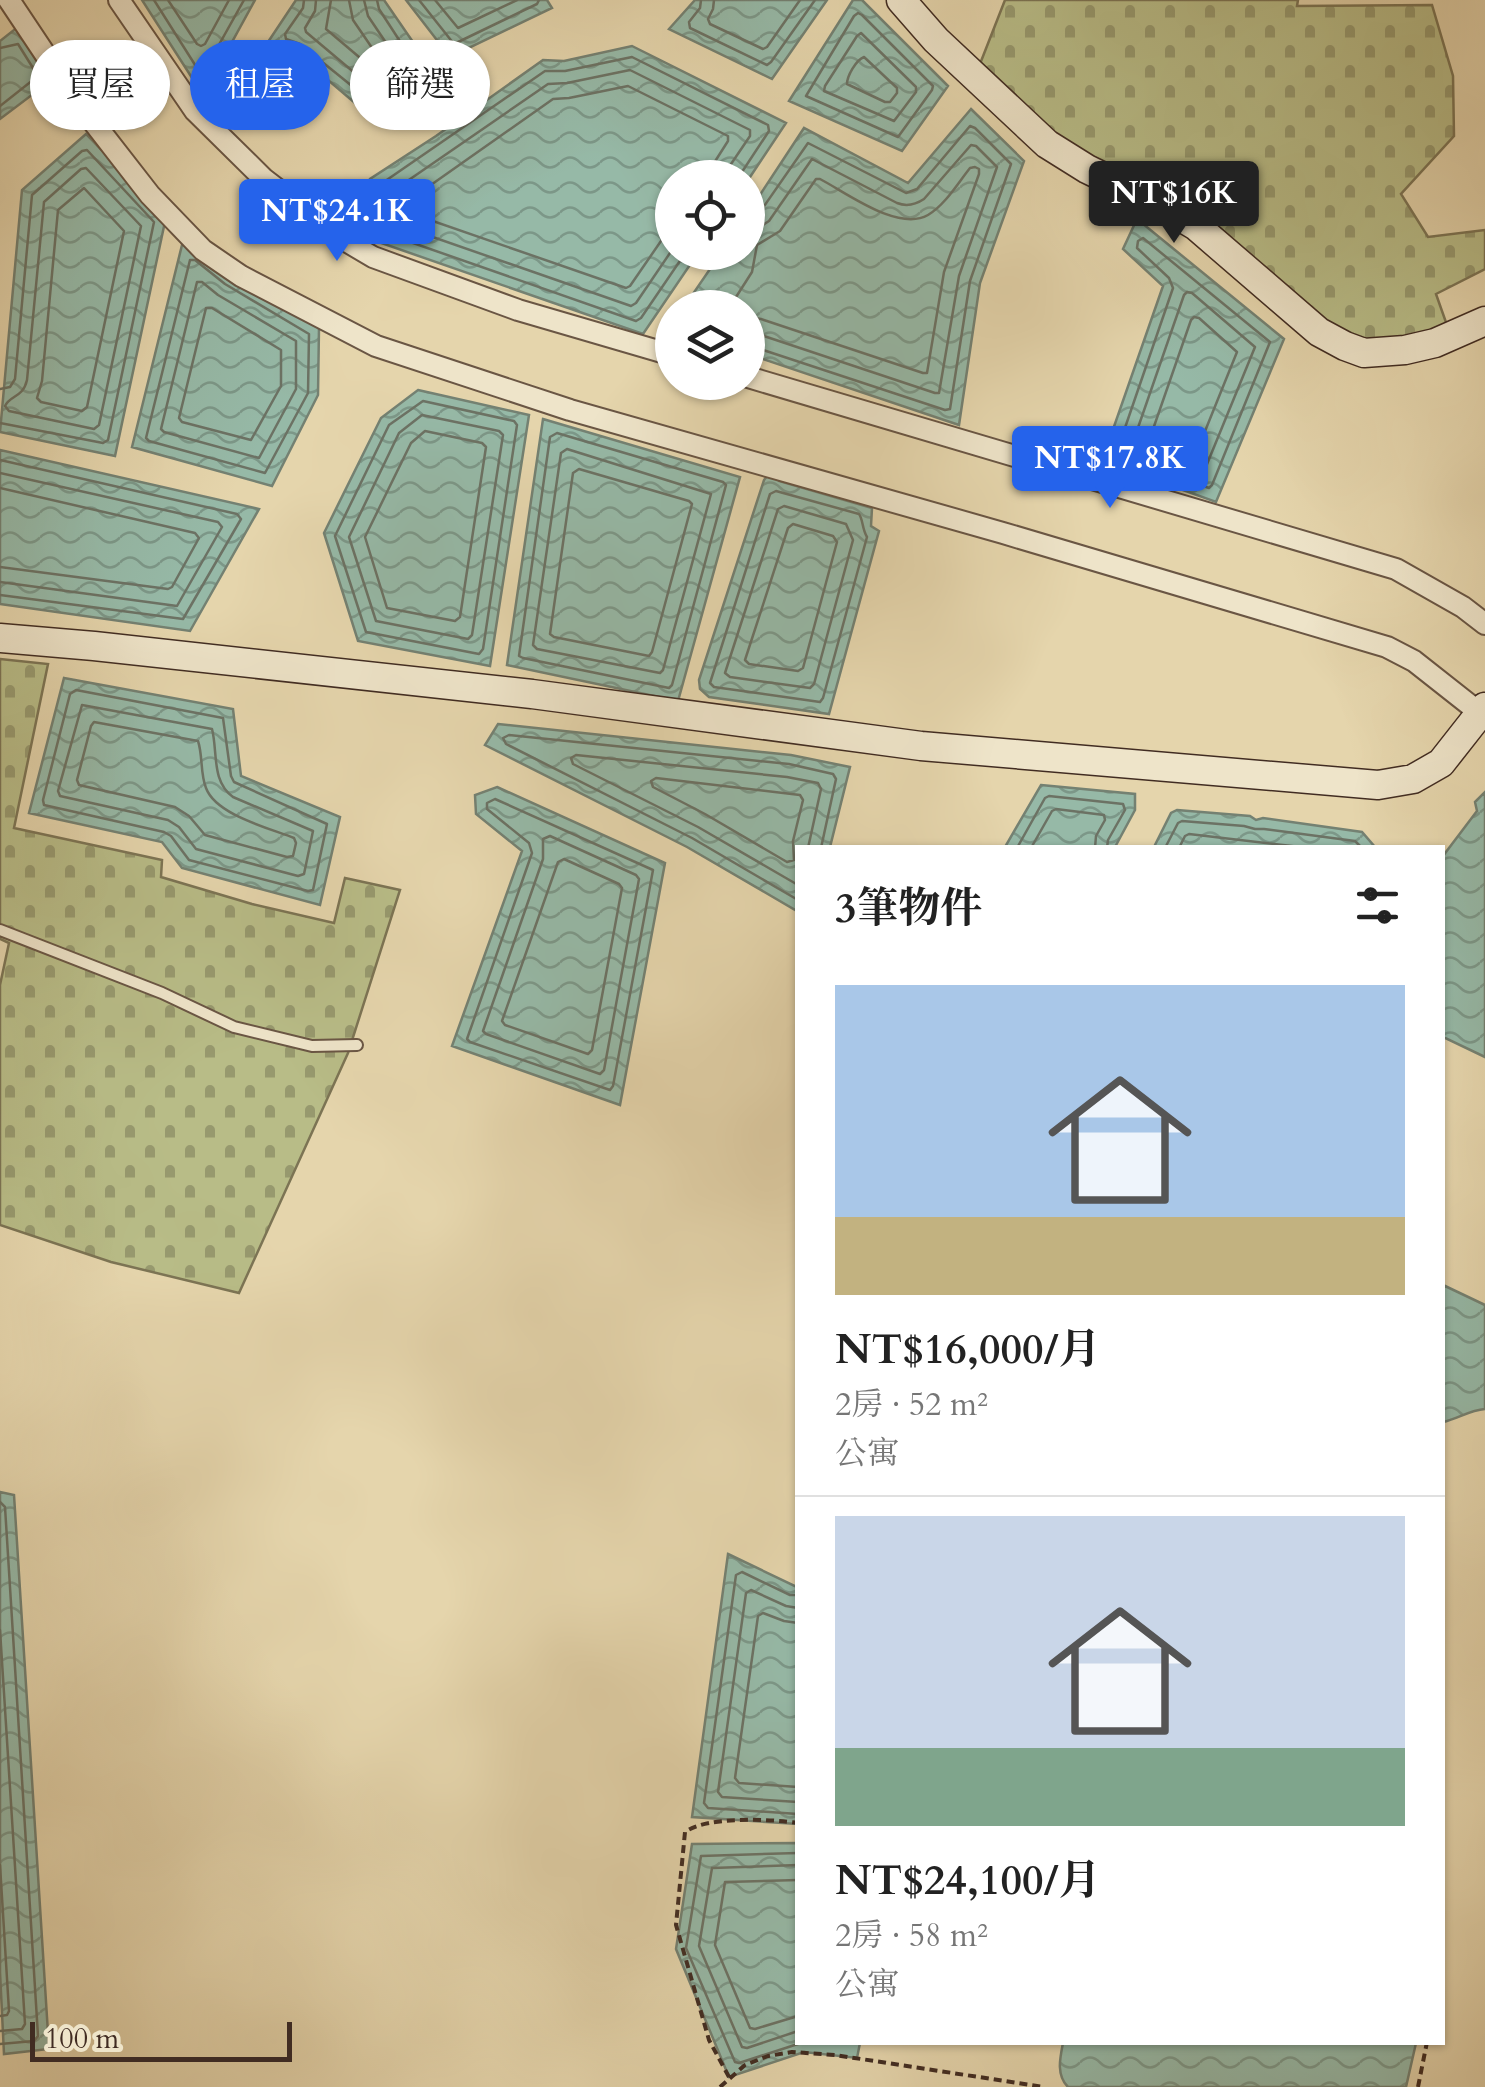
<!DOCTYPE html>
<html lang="zh-TW">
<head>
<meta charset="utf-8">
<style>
	:root { --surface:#fff; --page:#f6f6f6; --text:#222; --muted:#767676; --line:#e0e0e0; --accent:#2563eb }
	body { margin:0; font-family:Cardo,"Noto Serif TC",serif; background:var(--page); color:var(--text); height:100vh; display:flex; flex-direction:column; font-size:38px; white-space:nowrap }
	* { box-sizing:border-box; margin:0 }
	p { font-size:32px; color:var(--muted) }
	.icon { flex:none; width:55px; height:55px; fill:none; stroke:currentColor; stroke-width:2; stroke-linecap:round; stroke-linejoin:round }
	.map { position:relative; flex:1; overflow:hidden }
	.panel { position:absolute; left:795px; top:845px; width:650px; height:1200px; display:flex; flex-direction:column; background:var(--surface); border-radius:0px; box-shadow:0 2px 8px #0004 }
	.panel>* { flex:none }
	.top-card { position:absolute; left:30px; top:40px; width:615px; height:90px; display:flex; gap:20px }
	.controls { position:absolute; left:655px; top:160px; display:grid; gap:20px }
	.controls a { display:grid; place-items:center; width:110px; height:110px; border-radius:50%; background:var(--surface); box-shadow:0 2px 8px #0004; font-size:50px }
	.scale { position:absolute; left:30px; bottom:25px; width:262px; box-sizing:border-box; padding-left:10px; border:5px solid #412c22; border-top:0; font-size:28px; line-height:35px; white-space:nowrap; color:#412c22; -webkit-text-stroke:8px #eee4c9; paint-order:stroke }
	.price { position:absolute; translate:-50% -85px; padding:0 22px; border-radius:10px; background:var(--accent); color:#fff; font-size:32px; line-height:65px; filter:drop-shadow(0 2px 5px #0008) }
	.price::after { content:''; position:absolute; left:50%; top:60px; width:30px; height:22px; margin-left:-15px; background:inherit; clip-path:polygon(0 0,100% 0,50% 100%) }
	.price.active { background:#222; color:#fff }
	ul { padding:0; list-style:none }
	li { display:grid; align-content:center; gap:20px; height:530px; padding:0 40px }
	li+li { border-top:2px solid var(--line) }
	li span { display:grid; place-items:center; height:310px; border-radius:0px; color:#555 }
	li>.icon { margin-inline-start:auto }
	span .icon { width:180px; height:180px; fill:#fffc; stroke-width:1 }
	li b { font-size:42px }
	h2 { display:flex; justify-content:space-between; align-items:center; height:120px; padding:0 40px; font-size:42px }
	.chip { padding:0 35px; border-radius:45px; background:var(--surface); box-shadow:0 2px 8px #0004; font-size:35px; line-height:90px }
	.chip.active { background:var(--accent); color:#fff }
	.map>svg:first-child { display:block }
	.cemetery { fill:url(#cemetery-stones); stroke:#7c7454; stroke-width:2.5 }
	.water { fill:url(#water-waves); stroke:#748172; stroke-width:2.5 }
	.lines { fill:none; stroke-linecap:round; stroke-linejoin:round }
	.shore { stroke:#6c7264; stroke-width:2.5 }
	.lane-casing { stroke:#6a5644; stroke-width:14 }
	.street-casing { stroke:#6a5644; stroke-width:24 }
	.secondary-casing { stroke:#412c22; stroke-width:31 }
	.path { stroke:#412c22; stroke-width:4; stroke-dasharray:8 5; stroke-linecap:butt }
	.lane { stroke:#eee4c9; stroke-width:10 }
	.street { stroke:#eee4c9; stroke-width:20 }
	.secondary { stroke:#eee4c9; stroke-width:28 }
</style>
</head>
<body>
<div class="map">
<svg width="1485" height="2087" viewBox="0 0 1485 2087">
	<defs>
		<pattern id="cemetery-stones" width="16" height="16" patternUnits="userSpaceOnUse" patternTransform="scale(2.5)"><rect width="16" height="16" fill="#b8bc87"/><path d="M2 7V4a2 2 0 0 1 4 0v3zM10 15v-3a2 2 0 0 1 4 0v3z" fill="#97996e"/></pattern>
		<pattern id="water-waves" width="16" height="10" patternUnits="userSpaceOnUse" patternTransform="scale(2.5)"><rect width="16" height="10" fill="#96b9a7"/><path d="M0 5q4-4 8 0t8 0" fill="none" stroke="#7c9788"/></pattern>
	</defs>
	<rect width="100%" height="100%" fill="#e5d5ac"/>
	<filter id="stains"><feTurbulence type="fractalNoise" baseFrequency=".002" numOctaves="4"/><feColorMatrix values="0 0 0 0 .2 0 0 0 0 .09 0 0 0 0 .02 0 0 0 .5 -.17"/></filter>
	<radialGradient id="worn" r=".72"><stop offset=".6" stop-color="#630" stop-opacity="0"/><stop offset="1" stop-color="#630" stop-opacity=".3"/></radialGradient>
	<!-- cemetery -->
	<path class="cemetery" d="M1005,0H1298L1297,6L1432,5L1453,76L1454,136L1401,194L1428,237L1485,230V269L1436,294L1448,328L1410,344L1358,342L1037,127L978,69Z
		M0,659L48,664L14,828L162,860L161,877L252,904L334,923L345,878L400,890L348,1053L239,1293L111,1262L0,1225V985L9,943L0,939Z"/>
	<!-- water -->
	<path class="water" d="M142,0H255L203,95Z
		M296,0H384L433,71L390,108L362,109L294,51H262Z
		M406,0H547L552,8L450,57Z
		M695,0H827L772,79L669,29Z
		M853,0H862L948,86L902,151L789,101Z
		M19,26L53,79L0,119V41Z
		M632,46L786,123L748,180V178H672V252L698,253L643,334L364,237L349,212L370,179L436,136L543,60L564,61Z
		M971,109L1024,161L980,283L959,425L748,354V308L684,307L721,253L748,252V213L804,128L908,183Z
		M86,134L166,217L115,456L0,432L22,190Z
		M1137,219L1284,339L1216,502L1102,461L1163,286L1123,249Z
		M184,237L319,327L318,395L272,486L132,447Z
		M418,390L529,415L490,666L358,641L324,533L381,418Z
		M543,419L740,477L678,701L507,665Z
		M0,450L259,509L190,631L0,604Z
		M772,470L779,481L872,508L871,526L879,531L829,714L709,697L700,689L699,680L764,480Z
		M64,678L233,709L241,776L340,817L320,905L182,868L162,842L29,813Z
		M498,724L791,755L850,767L830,847L798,848L797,911L687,847L485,745Z
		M1041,785L1135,794V810L1115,847H1005Z
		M497,787L665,863L620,1105L452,1046L522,851L476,814L475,795Z
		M1485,792V1057L1443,1037V856L1477,811L1475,802Z
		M1177,810L1250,816L1256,820L1263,818L1362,832L1375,847H1154L1171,813Z
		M1443,1285L1485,1305V1409C1470,1410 1457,1419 1443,1422Z
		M0,1492L14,1495L49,2049L4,2054L0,1972Z
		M728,1554L797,1587V1824L692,1817Z
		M797,1843L798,2042L860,2043L857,2058L804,2052L729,2077L676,1949L692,1844Z
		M1063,2043V2042L1416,2043L1406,2087H1068C1056,2075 1060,2058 1063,2043Z"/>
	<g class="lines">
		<!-- shore -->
		<path class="shore" d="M154,0L197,68L202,71L206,68L244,0
			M168,0L197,44L201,46L205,44L229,0
			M304,0L303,8L285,34L286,39L300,44L368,99L386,98L418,69L379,9L377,0
			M316,0L315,11L305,28L306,32L369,85L380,86L400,70L401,65L368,16L364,0
			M331,0L326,29L372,68L377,69L381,66V61L353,20L349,0
			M419,0L454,44L537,4L539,0
			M435,0L458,28L517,0
			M701,0L700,8L689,22L690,28L767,65L771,62L815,0
			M714,0L713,9L708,19L710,24L763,49L767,47L800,0
			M858,13L862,15L933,86L932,90L898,137L806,96L854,16Z
			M861,33L916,87V92L894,121L824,91L825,86L857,36Z
			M0,48L18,44L38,76L0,106
			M864,57L897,88V93L890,102H885L847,84C847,76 856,60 864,57Z
			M86,168L141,226L99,425L94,429L9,411L5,406C10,395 23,398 27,380L44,202L81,169Z
			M84,188L124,231L87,407L82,411L41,402L37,398L42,381L58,210Z
			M748,217L754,216L760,212L808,143L906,193L917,189L970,126L975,128L1011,164L970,281L950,409L945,410L748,345
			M672,225L630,286L626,288L404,211L401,206L553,99L569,98L628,86L728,136V141L714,163L710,178
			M748,229L758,228L769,221L812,159L897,203C907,207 915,205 924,199L971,145L976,146L997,167L959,276L939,393H935L758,334L748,332
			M1143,238L1270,342L1212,485L1209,488L1119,457L1116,454L1173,288L1169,278L1137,248L1138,241Z
			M672,250L636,303L631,306L381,219L377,212L387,195L548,84L567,83L630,70L750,130V136L729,167L725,178
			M686,252L641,318L636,321L373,229L362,212L378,186L545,71H565L632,57L768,125L769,131L738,178
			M190,260H195L225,284L309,334L308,393L265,473L149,441L146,438Z
			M197,282H202L218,295L296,341V389L259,458L164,432L161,429Z
			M1187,292L1192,293L1255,347L1205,469L1201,473L1135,449L1132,445L1184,295Z
			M206,308H212L281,350V386L251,440L182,422L179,418Z
			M729,308L752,272L757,245L780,231L816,179H820C847,193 898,232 928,215C945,205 958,183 970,168L975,167L979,169V174L944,272L927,373H923L761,319L748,317
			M1194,317L1199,318L1237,352L1197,451L1192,454L1154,440L1151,435L1191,320Z
			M0,389L10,387L15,379L32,195L82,151L87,150L154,222L108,440L103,443L0,423
			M423,401L514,421L517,425L483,649L479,654L366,632L335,536L389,425Z
			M422,415L499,431L503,435L472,635L468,639L376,621L349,537L399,433Z
			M425,431L482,443L486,447L460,617L455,621L387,608L365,537L411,443Z
			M557,433L723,482L726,485L672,685L669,688L523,658L519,656L550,437Z
			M567,449L711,494L663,670L660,673L537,649L533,645L561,453Z
			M0,460L237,514L241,519L183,619L0,595
			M579,469L689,501L692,504L652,652L649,656L554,637L550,634L573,473Z
			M0,473L218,522L222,527L177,606L0,582
			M0,488L195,533L199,538L172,587L168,589L0,567
			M776,491L859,514C863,519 862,529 867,537L823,698L820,702L714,687L710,683L770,494Z
			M784,506L846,524L853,540L814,684L810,688L730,677L725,673L778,509Z
			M793,524L833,536L837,542L803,668L798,671L749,664L745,660L788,528Z
			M76,690L223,718L231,776L234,782L327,824L313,890L308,891L189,860L171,836L164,832L44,805L43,800L70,694Z
			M82,705L212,729C218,752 211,781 233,797L313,831L304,874L298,876L196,849L179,827L168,820L60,796L58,791Z
			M94,722L198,741C203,756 200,773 206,788C216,815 269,828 294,838L296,843L293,856L287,857L205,835L189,816L175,807L79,785L77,780L91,726Z
			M656,778L800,795L803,800L793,841L794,860L787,862L705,814L653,787L651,781Z
			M495,799L653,870L613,1086L610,1090L470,1042L467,1039L532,853L529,843L487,809V803Z
			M550,836L636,875L639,879L604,1070L600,1074L486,1034L483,1031L543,859V839Z
			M1017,848L1045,798L1049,796L1123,804L1125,810L1108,840L1107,848
			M1031,848L1052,811L1056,809L1104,815L1105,820L1096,836L1095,848
			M1165,848L1178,823L1182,821L1244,826L1255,829H1264L1355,841L1362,848
			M1179,848L1185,836L1189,834L1309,848
			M564,859L619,884L622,888L592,1050L588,1054L505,1025L502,1021L558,862Z
			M798,885L698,827L573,764L571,758L576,755L787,777L818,783L821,789L808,848
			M798,900L692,838L506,744L503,738L509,735L789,764L833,774L836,779L821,848
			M0,1502L5,1507L38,2036L34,2041L0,2044
			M798,1595H790L742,1572L736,1575L704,1803L708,1808L798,1814
			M798,1608L786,1606L751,1590L746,1593L718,1792L722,1797L798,1802
			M798,1623L784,1621L763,1613L758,1616L735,1778L739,1783L798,1787
			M0,1630L25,2024L22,2029L0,2031
			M798,1853L701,1856L686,1948L735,2062L739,2063L804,2042
			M0,1865L9,2011L7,2015L0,2016
			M798,1865L712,1868L699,1946L742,2047L747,2048L798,2031
			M798,1880L725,1882L715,1945L750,2028L755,2029L798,2016"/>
		<!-- lane casing -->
		<g class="lane-casing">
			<path id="lane" d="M0,930L162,993L234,1027L312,1046L357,1045"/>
		</g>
		<!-- street casing -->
		<g class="street-casing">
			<path id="street" d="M9,0L71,93L94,123L150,195L203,250L241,276L376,346L570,410L1003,533L1387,647L1414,661L1485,717
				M119,0L195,111L264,179L341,238L373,257L518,310L672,355
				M748,377L1396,569L1463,607L1485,624"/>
		</g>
		<!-- secondary casing -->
		<g class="secondary-casing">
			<path id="secondary" d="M901,0L936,40L1047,144L1087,169L1159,204L1196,226L1319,332L1345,346L1364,353L1405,350L1435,343L1485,321
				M0,638L94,646L532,694L921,746L1378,785L1413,779L1441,763L1485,707"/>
		</g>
		<!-- path -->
		<path class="path" d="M729,2077L709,2040L676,1925L685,1832C707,1816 770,1819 798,1823
			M720,2087L745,2065L768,2056L792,2052L835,2055L1044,2087
			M1418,2087L1427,2042"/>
		<!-- lane -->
		<use href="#lane" class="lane"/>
		<!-- street -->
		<use href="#street" class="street"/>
		<!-- secondary -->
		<use href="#secondary" class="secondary"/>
	</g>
	<rect width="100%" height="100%" filter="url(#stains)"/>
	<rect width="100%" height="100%" fill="url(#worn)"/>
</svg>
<div class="controls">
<a><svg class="icon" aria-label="locate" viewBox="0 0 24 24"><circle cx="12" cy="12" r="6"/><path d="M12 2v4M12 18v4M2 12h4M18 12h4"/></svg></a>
<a><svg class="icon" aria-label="layers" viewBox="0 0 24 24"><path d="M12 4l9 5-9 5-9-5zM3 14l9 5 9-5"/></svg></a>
</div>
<div class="scale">100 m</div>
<b class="price active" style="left:1174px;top:246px">NT$16K</b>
<b class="price" style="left:337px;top:264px">NT$24.1K</b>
<b class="price" style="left:1110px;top:511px">NT$17.8K</b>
<div class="top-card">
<a class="chip">買屋</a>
<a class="chip active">租屋</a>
<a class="chip">篩選</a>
</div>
<section class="panel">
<h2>3筆物件<svg class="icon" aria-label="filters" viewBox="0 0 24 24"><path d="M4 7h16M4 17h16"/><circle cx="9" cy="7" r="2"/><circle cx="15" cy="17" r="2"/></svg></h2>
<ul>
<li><span style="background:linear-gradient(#a9c7e8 75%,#c2b280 0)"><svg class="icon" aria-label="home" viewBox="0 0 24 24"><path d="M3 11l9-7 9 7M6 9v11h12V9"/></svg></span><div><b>NT$16,000/月</b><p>2房 · 52 m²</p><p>公寓</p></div></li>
<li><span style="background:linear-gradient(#c9d6e8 75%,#7fa58c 0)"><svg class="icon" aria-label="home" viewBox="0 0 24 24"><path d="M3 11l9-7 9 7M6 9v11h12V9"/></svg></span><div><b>NT$24,100/月</b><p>2房 · 58 m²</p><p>公寓</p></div></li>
</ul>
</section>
</div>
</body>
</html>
